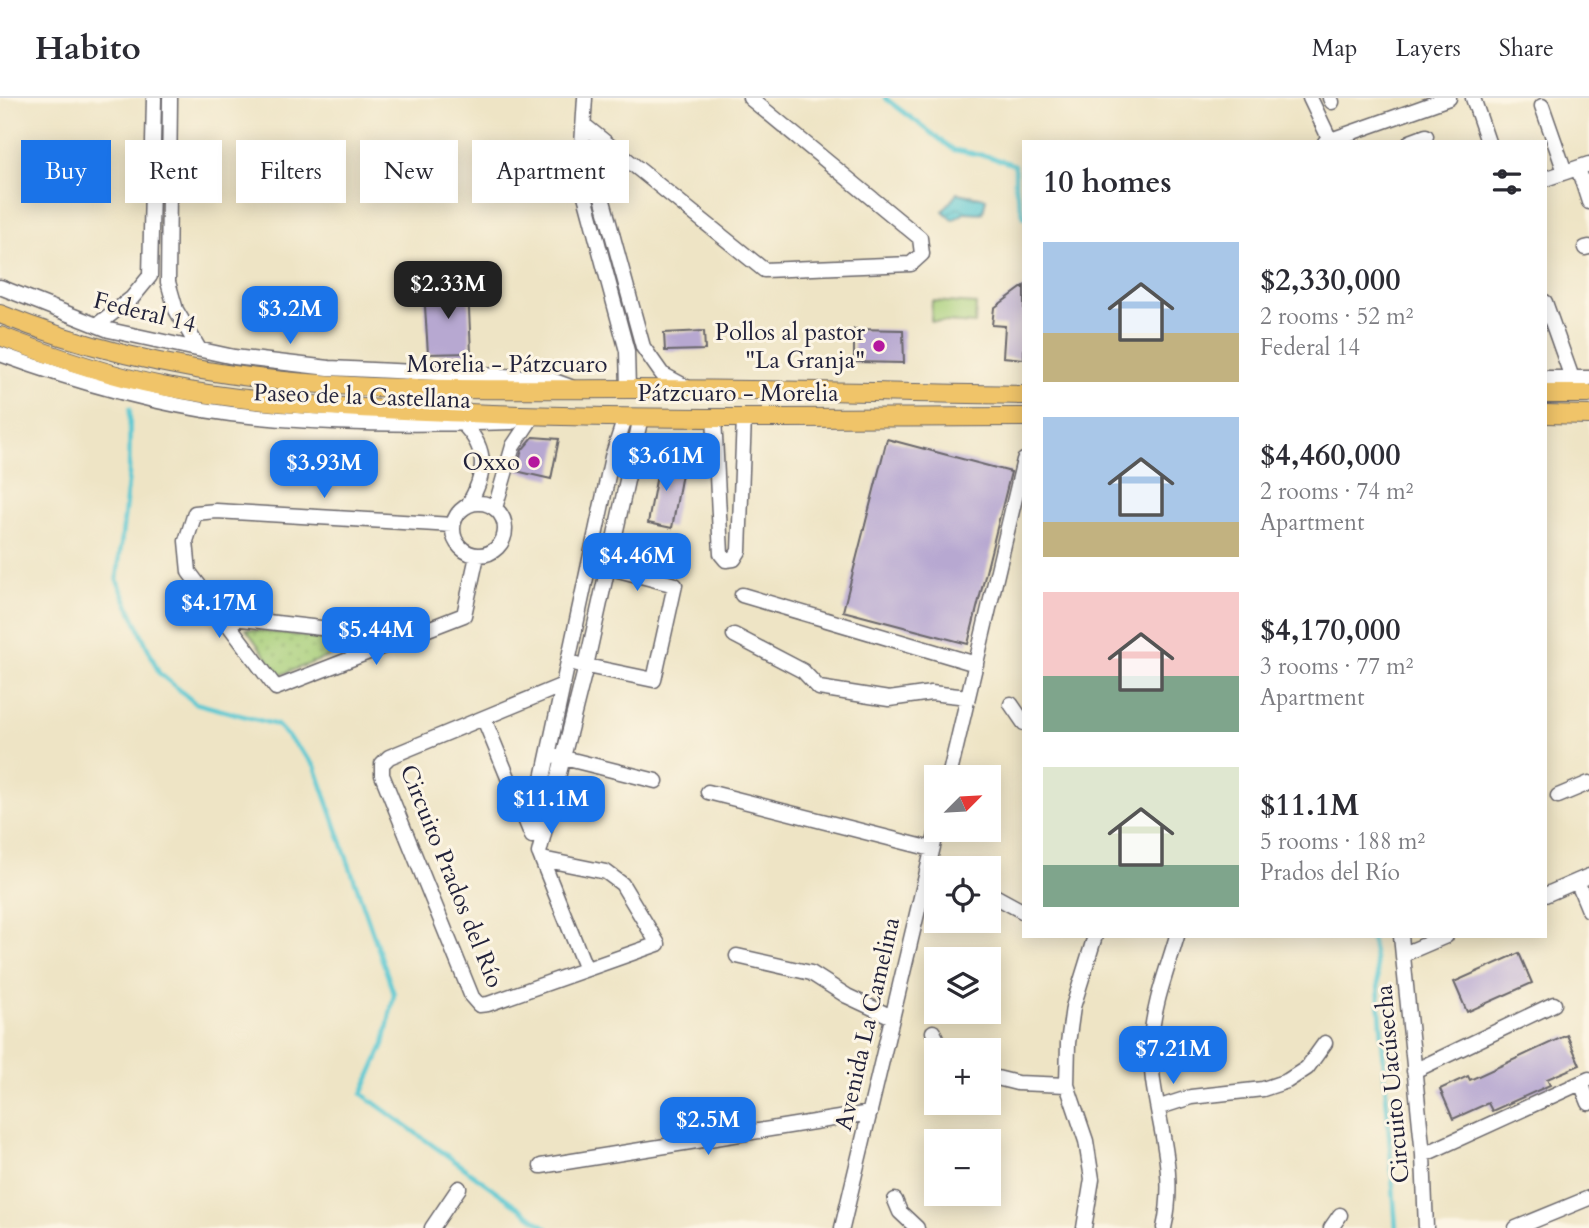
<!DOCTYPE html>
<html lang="en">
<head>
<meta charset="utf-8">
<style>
	:root { --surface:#fff; --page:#f7f7f7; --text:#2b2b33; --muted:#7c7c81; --line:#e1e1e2; --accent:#1a73e8 }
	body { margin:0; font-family:Cardo,serif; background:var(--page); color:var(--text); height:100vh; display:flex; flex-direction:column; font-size:26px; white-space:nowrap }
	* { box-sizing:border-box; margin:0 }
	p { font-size:23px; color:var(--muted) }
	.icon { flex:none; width:38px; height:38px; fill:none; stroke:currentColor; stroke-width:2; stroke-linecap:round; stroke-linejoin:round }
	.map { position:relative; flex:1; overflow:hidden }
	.drawer { position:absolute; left:1022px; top:42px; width:525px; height:798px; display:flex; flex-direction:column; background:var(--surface); border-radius:0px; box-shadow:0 4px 18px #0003 }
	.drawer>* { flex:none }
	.guide { position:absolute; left:21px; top:42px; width:665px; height:63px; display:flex; gap:14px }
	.needle { width:46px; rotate:66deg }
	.fabs { position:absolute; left:924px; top:667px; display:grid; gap:14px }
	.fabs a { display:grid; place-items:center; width:77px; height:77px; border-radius:0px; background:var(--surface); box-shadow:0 4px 18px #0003; font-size:35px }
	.price { position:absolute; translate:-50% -60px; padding:0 16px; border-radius:14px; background:var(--accent); color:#fff; font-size:23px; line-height:46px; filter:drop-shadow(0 2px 4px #0008) }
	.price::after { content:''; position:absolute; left:50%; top:42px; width:21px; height:16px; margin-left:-10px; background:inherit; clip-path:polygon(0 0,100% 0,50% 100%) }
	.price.selected { background:#222; color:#fff }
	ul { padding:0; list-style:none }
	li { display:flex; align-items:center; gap:21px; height:175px; padding:0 21px }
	li span { display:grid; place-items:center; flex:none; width:196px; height:140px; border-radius:0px; color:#555 }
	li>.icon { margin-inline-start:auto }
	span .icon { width:84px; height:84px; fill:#fffc; stroke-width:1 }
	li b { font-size:30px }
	h2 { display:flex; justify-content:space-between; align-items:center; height:84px; padding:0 21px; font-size:30px }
	.pill { padding:0 24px; border-radius:0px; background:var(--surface); box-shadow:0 4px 18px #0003; font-size:24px; line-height:63px }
	.pill.selected { background:var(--accent); color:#fff }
	header { display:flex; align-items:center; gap:42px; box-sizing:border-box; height:98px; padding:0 35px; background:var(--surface); border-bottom:2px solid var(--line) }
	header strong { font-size:33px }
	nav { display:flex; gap:38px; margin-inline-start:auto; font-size:24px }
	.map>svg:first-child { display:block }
	.green { fill:url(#green-dots); stroke:#65785a; stroke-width:2 }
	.pitch { fill:#a8cf7a; stroke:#65785a; stroke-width:2 }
	.water { fill:url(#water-waves); stroke:#3e7586; stroke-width:2 }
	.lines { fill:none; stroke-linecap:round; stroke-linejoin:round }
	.stream { stroke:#5bc8d2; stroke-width:4.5 }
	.building { fill:#b7a8d1 }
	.minor-casing { stroke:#69666b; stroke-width:17 }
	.major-casing { stroke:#69666b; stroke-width:20 }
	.minor { stroke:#fff; stroke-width:14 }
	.major { stroke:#f0c469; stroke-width:18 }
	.poi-dot { fill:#b5179e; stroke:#fcf5e5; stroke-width:2.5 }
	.labels { text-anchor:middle; stroke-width:6; stroke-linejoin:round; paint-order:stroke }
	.street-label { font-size:24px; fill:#22223b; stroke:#fcf5e5 }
	.poi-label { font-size:24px; fill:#22223b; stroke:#fcf5e5; text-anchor:end }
</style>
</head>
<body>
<header>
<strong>Habito</strong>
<nav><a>Map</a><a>Layers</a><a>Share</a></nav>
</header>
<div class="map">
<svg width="1589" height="1130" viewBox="0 0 1589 1130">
	<defs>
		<pattern id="green-dots" width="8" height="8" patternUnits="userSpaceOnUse" patternTransform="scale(1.75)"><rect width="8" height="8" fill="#a8cf7a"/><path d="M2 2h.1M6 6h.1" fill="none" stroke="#90b16a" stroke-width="1.8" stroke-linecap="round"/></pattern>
		<pattern id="water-waves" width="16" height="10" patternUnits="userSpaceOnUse" patternTransform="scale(1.75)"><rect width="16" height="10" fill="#5bc8d2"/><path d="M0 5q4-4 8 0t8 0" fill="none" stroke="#4ba2ac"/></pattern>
	</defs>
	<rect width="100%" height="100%" fill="#fcf5e5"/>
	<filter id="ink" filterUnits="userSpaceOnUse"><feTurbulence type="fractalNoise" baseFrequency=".0143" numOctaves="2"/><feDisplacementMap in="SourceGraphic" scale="14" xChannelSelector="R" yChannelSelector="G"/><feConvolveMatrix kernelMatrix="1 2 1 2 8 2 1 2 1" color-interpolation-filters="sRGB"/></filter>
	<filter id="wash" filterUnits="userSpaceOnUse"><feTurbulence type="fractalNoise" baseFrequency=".00686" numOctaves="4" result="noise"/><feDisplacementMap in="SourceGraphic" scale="28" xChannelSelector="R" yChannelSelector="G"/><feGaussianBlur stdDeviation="1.57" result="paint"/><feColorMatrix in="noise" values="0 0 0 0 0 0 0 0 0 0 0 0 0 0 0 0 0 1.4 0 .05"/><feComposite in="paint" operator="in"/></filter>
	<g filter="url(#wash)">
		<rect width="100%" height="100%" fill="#eee4c5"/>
		<!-- green -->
		<path class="green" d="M246,531L362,546L280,577Z"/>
		<!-- pitch -->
		<path class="pitch" d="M932,203L976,206L975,226L931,223Z"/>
		<!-- water -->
		<path class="water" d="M957,95L986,100L983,115L966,114L953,122L943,113Z"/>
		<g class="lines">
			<!-- stream -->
			<path class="stream" d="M885,0L954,52L987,58L1015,67V88L1024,119
				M130,311L129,376L117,482L159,575L195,605L277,627L315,668L394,896L384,946L362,996L547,1130
				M1371,838L1377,873L1396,1130"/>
		</g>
		<g id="blocks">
			<!-- building -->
			<path class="building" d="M1024,188V261L1003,259L1005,228L992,227L994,210Z
				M468,190L471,255L428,256L424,192Z
				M854,231L903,232L904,265L854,264Z
				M704,233L705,252L665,253L664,235Z
				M533,339L559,341L551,381L516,373L522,352Z
				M887,341L1011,374L968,546L843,513Z
				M660,361L684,365L672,430L648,425Z
				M1519,855L1532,885L1467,914L1454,884Z
				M1567,937L1580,967L1547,981L1550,987L1492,1013L1488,1005L1453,1021L1440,991L1468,978L1470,982Z"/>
		</g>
	</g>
	<g filter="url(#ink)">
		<use href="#blocks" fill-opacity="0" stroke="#69666b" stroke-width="2"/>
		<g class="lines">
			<!-- minor casing -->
			<g class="minor-casing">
				<path id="minor" d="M170,0L168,184L176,212L199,251
					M585,0L580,79L627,253L628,291
					M1310,0L1330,42
					M1330,0L1332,4
					M1473,0L1488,44
					M1542,8L1565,74
					M584,27L764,172L911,166L922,156L920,140L750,0
					M1325,44L1449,0
					M1410,44L1426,38
					M583,53L596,77L643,249L662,276L688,290
					M1578,70L1589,104
					M1545,81L1589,66
					M1585,150L1589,149
					M0,189L109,232L234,259L329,270L546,280L571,289
					M1545,204L1572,280
					M97,227L132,200L150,178L154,0
					M0,256C74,283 153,306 231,316C324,327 418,327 512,324
					M1545,280H1589
					M714,319L721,456L726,462L734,461L739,453L744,319
					M463,326C489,352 486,377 468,407
					M453 431a26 26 0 1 1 52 0a26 26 0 1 1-52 0Z
					M495,410L513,348L529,324
					M453,427L216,413L195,415L186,443L189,474L276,590L464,517L477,458
					M742,497L976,566
					M224,519L400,539
					M734,537L803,573L819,590L889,601L931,595L968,599
					M577,566L654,582L675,487L607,469
					M1011,606L1024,625
					M484,621L532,738
					M556,658L656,683
					M949,679L1024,362
					M708,694L932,751
					M1558,698L1589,685
					M531,736L612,359L625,320
					M539,755L586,568L641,319
					M540,757L585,869
					M542,761L606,774L622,786L658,846L488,906L479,907L472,899L382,677V666L389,659L563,587
					M1577,783L1589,812
					M989,795L1024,814
					M1545,797L1589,778
					M1401,838L1423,1057L1426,1130
					M1404,856L1446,838
					M737,858L811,875L847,898L892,919
					M933,934L942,952
					M1414,973L1554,906
					M989,978L1017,985L1067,987
					M1581,985L1589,1005
					M1160,1009L1191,999L1263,991L1287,983L1307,970L1325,945
					M1423,1057L1589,981
					M541,1068L870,1015
					M895,1102L900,1114L917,1130
					M432,1130L459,1090
					M842,1130L937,732
					M1084,1130L1092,1081L1086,1043L1067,987L1068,945L1073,909L1095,838
					M1164,1130C1180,1060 1148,1008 1151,943C1153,908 1167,872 1177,838
					M1331,1130L1340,1117
					M1516,1130L1589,1100"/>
			</g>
			<!-- major casing -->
			<g class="major-casing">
				<path id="major" d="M0,216C210,301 411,291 632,291C762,291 893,295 1024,297
					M0,238C52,258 107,277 162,288C262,308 365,310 468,315C653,323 838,319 1024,319
					M1545,296H1589
					M1545,316L1589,317"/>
			</g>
			<!-- minor -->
			<use href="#minor" class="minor"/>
			<!-- major -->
			<use href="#major" class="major"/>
		</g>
	</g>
	<!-- markers -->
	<g class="poi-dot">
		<circle cx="879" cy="248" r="7"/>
		<circle cx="534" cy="364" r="7"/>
	</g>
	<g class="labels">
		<!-- street labels -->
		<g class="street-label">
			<text transform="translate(145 214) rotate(14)" y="8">Federal 14</text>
			<text x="507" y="274">Morelia - Pátzcuaro</text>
			<text x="738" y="303">Pátzcuaro - Morelia</text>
			<text transform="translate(362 298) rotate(2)" y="8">Paseo de la Castellana</text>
			<text transform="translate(452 778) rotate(68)" y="8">Circuito Prados del Río</text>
			<text transform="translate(867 926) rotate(-77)" y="8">Avenida La Camelina</text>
			<text transform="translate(1392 986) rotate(-95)" y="8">Circuito Uacúsecha</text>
		</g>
		<!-- poi labels -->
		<g class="poi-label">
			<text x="865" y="242">Pollos al pastor<tspan x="865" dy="28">"La Granja"</tspan></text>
			<text x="520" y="372">Oxxo</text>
		</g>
	</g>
</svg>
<div class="fabs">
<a><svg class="needle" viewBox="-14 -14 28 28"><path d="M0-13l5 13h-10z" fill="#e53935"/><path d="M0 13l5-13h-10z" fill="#7c7c81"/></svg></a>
<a><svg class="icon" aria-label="locate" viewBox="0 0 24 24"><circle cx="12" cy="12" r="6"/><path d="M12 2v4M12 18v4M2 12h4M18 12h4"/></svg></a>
<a><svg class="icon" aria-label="layers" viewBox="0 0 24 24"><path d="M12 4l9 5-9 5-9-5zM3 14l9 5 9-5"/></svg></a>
<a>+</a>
<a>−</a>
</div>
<b class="price selected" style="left:448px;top:223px">$2.33M</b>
<b class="price" style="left:290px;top:248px">$3.2M</b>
<b class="price" style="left:666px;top:395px">$3.61M</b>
<b class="price" style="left:324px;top:402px">$3.93M</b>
<b class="price" style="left:637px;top:495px">$4.46M</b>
<b class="price" style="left:219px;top:542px">$4.17M</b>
<b class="price" style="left:376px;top:569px">$5.44M</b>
<b class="price" style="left:551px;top:738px">$11.1M</b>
<b class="price" style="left:1173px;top:988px">$7.21M</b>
<b class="price" style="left:708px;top:1059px">$2.5M</b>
<div class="guide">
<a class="pill selected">Buy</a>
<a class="pill">Rent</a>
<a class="pill">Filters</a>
<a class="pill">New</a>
<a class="pill">Apartment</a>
</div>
<section class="drawer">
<h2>10 homes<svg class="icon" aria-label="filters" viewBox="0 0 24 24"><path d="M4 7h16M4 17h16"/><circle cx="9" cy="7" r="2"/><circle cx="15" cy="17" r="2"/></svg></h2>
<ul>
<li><span style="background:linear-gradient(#a9c7e8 65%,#c2b280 0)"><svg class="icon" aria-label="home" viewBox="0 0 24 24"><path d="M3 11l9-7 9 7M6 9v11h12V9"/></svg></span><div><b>$2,330,000</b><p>2 rooms · 52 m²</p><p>Federal 14</p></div></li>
<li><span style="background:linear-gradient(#a9c7e8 75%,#c2b280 0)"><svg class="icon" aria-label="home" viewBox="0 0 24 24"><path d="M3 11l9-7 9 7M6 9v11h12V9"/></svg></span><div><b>$4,460,000</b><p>2 rooms · 74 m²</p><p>Apartment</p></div></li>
<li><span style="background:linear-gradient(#f6c9c9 60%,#7fa58c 0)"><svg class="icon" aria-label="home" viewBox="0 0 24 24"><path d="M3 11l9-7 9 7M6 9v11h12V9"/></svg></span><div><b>$4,170,000</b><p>3 rooms · 77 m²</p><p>Apartment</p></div></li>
<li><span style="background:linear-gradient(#dfe7d0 70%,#7fa58c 0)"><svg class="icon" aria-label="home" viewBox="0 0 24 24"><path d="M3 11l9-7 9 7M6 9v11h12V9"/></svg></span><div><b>$11.1M</b><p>5 rooms · 188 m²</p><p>Prados del Río</p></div></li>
</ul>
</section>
</div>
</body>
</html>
